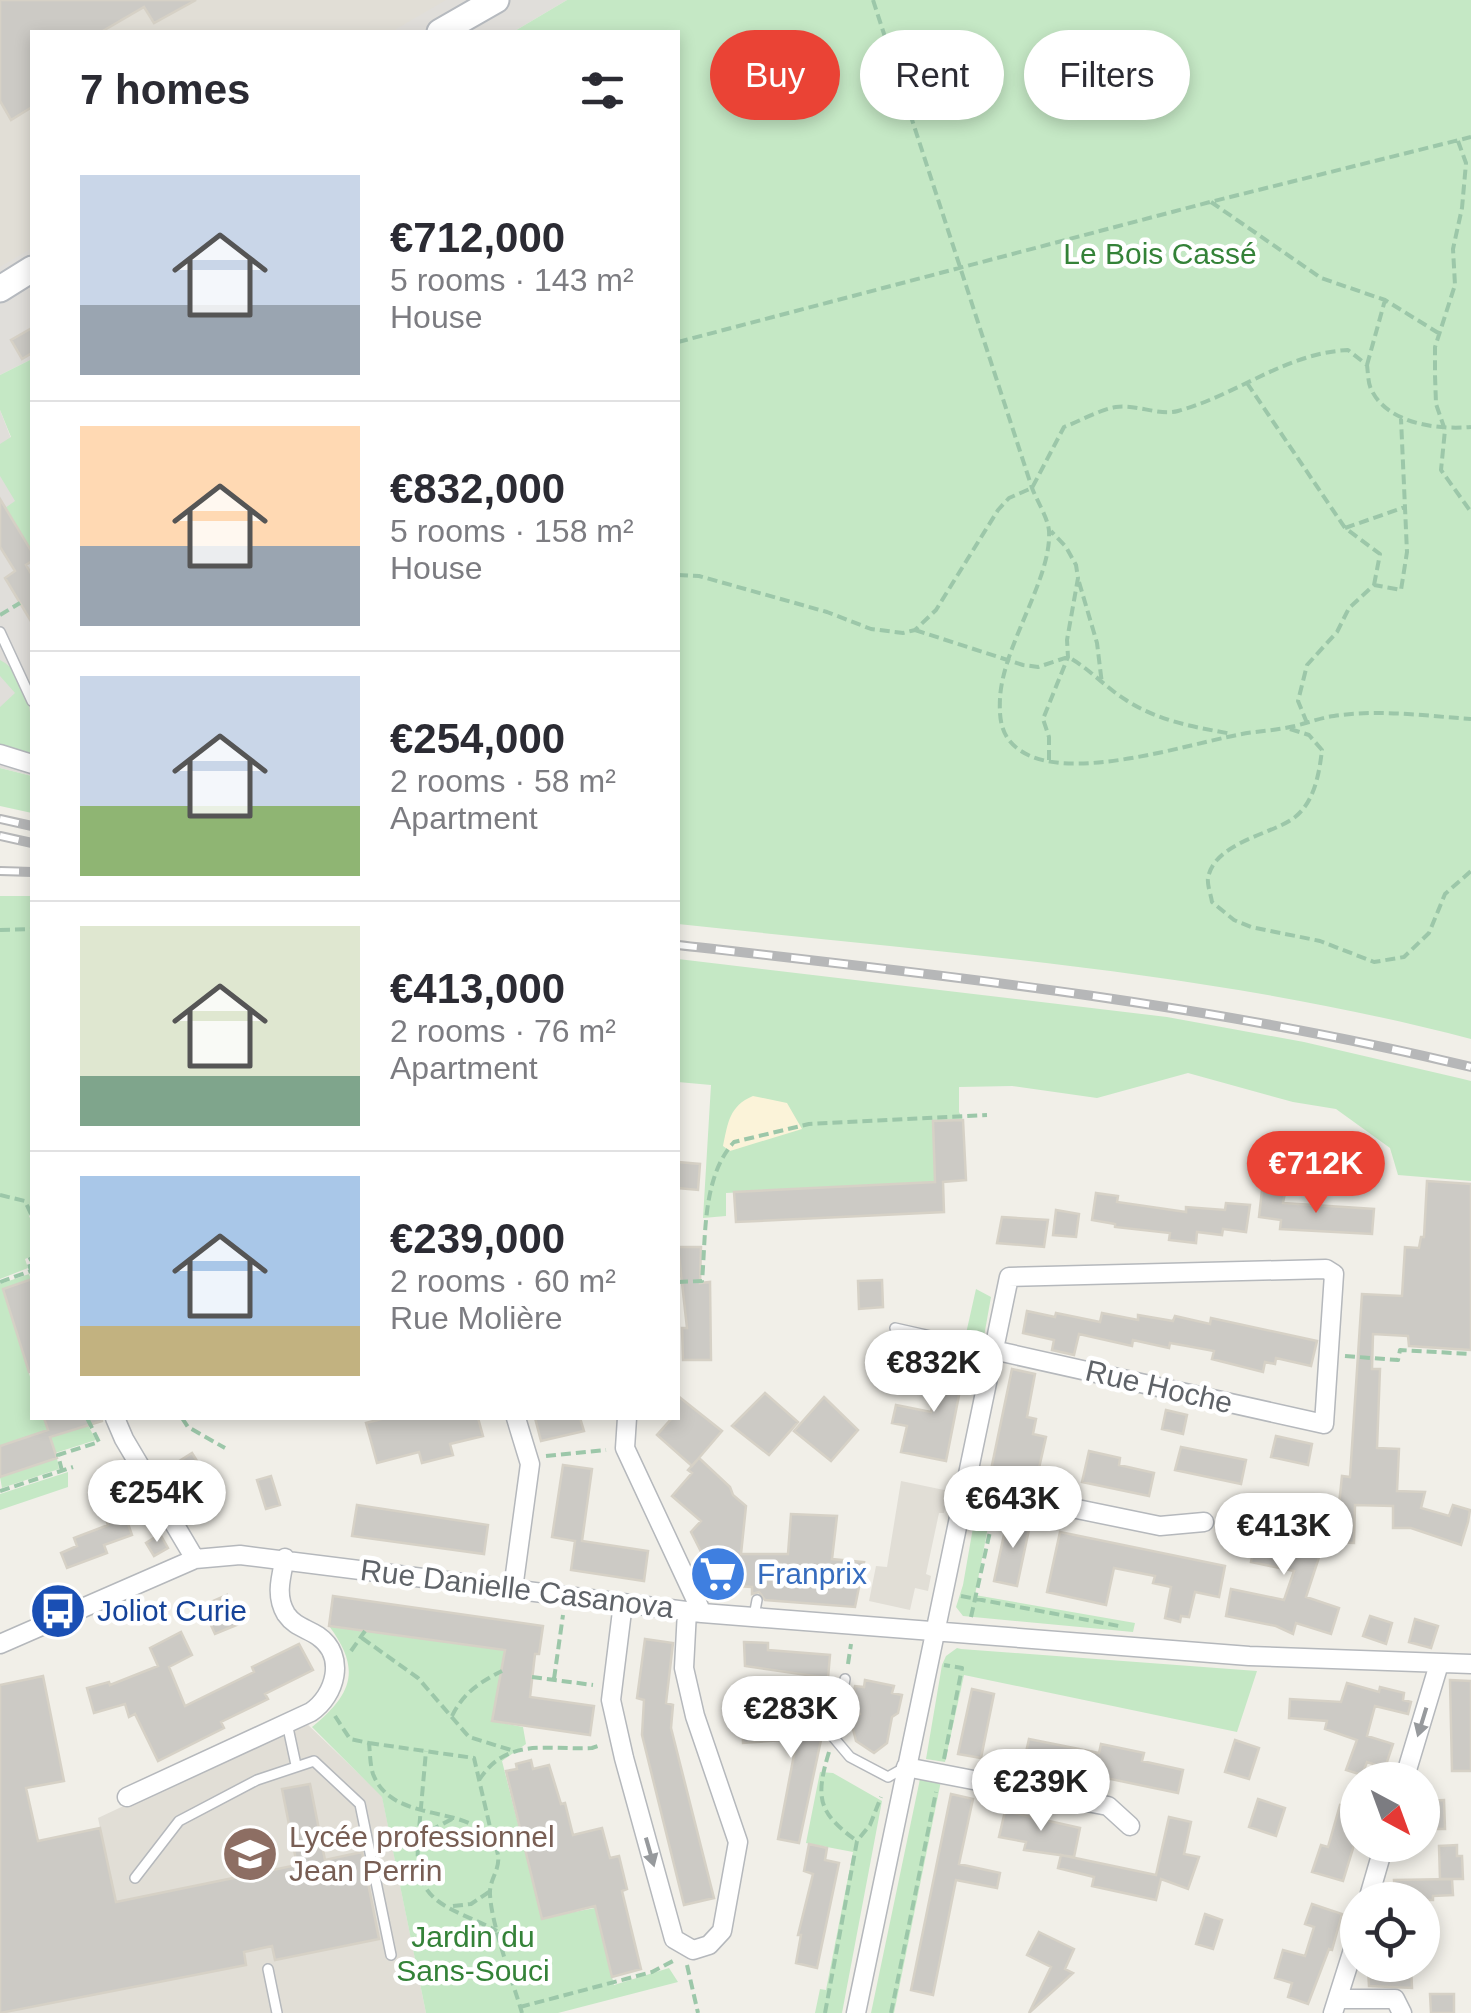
<!DOCTYPE html>
<html lang="en">
<head>
<meta charset="utf-8">
<style>
	:root { --surface:#fff; --page:#f2f2f3; --text:#2b2b33; --muted:#7c7c81; --line:#e1e1e2; --accent:#ea4335 }
	body { margin:0; font-family:Arial,sans-serif; background:var(--page); color:var(--text); height:100vh; display:flex; flex-direction:column; font-size:38px; white-space:nowrap }
	* { box-sizing:border-box; margin:0 }
	p { font-size:32px; color:var(--muted) }
	.icon { flex:none; width:55px; height:55px; fill:none; stroke:currentColor; stroke-width:2; stroke-linecap:round; stroke-linejoin:round }
	.map { position:relative; flex:1; overflow:hidden }
	.details { position:absolute; left:30px; top:30px; width:650px; height:1390px; display:flex; flex-direction:column; background:var(--surface); border-radius:0px; box-shadow:0 5px 15px #0003 }
	.details>* { flex:none }
	.banner { position:absolute; left:710px; top:30px; width:610px; height:90px; display:flex; gap:20px }
	.needle { width:65px; rotate:139deg }
	.fabs { position:absolute; left:1340px; top:1762px; display:grid; gap:20px }
	.fabs a { display:grid; place-items:center; width:100px; height:100px; border-radius:50%; background:var(--surface); box-shadow:0 5px 15px #0003; font-size:50px }
	.price { position:absolute; translate:-50% -85px; padding:0 22px; border-radius:35px; background:#fff; color:#222; font-size:32px; line-height:65px; filter:drop-shadow(0 2px 5px #0008) }
	.price::after { content:''; position:absolute; left:50%; top:60px; width:30px; height:22px; margin-left:-15px; background:inherit; clip-path:polygon(0 0,100% 0,50% 100%) }
	.price.current { background:var(--accent); color:#fff }
	ul { padding:0; list-style:none }
	li { display:flex; align-items:center; gap:30px; height:250px; padding:0 50px }
	li+li { border-top:2px solid var(--line) }
	li span { display:grid; place-items:center; flex:none; width:280px; height:200px; border-radius:0px; color:#555 }
	li>.icon { margin-inline-start:auto }
	span .icon { width:120px; height:120px; fill:#fffc; stroke-width:1 }
	li b { font-size:42px }
	h2 { display:flex; justify-content:space-between; align-items:center; height:120px; padding:0 50px; font-size:42px }
	.pill { padding:0 35px; border-radius:45px; background:var(--surface); box-shadow:0 5px 15px #0003; font-size:35px; line-height:90px }
	.pill.current { background:var(--accent); color:#fff }
	.map>svg:first-child { display:block }
	.industrial { fill:#e0deda }
	.education { fill:#e1ded6 }
	.green { fill:#c5e8c5 }
	.sand { fill:#fbf3d9 }
	.building { fill:#cccac5; stroke:#d6d1c6; stroke-width:2.5 }
	.lines { fill:none; stroke-linecap:round; stroke-linejoin:round }
	.lane-casing { stroke:#b5b8bc; stroke-width:12 }
	.street-casing { stroke:#b5b8bc; stroke-width:21 }
	.secondary-casing { stroke:#b6babf; stroke-width:29 }
	.path { stroke:#9cc7a9; stroke-width:4; stroke-dasharray:10 5; stroke-linecap:butt }
	.lane { stroke:#fff; stroke-width:9 }
	.street { stroke:#fff; stroke-width:18 }
	.secondary { stroke:#fff; stroke-width:25 }
	.rail-casing { stroke:#b6b7b8; stroke-width:10 }
	.rail { stroke:#fff; stroke-width:6; stroke-dasharray:19; stroke-linecap:butt }
	.oneway { fill:#979a9d }
	.labels { text-anchor:middle; stroke-width:9; stroke-linejoin:round; paint-order:stroke }
	.park-label { font-size:30px; fill:#348238; stroke:#fff }
	.street-label { font-size:30px; fill:#5f6368; stroke:#fff }
	.shop-label { font-size:30px; fill:#366cbe; stroke:#fff; text-anchor:start }
	.transit-label { font-size:30px; fill:#164399; stroke:#fff; text-anchor:start }
	.education-label { font-size:30px; fill:#785e54; stroke:#fff; text-anchor:start }
</style>
</head>
<body>
<div class="map">
<svg width="1471" height="2013" viewBox="0 0 1471 2013">
	<rect width="100%" height="100%" fill="#f1efe8"/>
	<!-- industrial -->
	<path class="industrial" d="M0,0H567L513,32H32V359L0,375Z
		M0,410L32,492V776L0,768Z"/>
	<!-- education -->
	<path class="education" d="M0,0H446L391,32H32V248L0,267Z
		M901,1481L949,1491L944,1513H939L926,1574L931,1576L928,1591L915,1588L910,1610L869,1601L876,1566L887,1567Z
		M304,1721L382,1796L426,2013H0V1900L111,1880L98,1818Z"/>
	<!-- green -->
	<path class="green" d="M567,0H1471V1039C1212,971 943,953 678,924V32H513Z
		M32,359V552L5,508L15,501L0,476V444L11,437L0,410V375Z
		M0,660C33,677 32,724 32,755L0,748V707L15,693L0,676Z
		M0,768L32,776V813L0,806Z
		M0,896H32V1214L29,1216L32,1222V1256L25,1259L28,1268L0,1279Z
		M678,959L1167,1017L1304,1042L1463,1079L1471,1081V1181L1398,1175L1390,1148L1336,1109L1293,1102L1188,1073L1097,1098L1012,1086L959,1087V1112L963,1120L933,1122L935,1182L726,1193V1216L703,1218L711,1085L678,1082Z
		M29,1274L31,1280L3,1290L32,1383V1418H44L48,1430L0,1446V1284Z
		M976,1289L991,1297L983,1342L965,1338Z
		M75,1418H84L96,1440L55,1453L50,1437L78,1429Z
		M57,1458L59,1469L2,1488L0,1477Z
		M68,1472V1487L0,1510V1494Z
		M978,1499L992,1506L975,1595L1135,1623L1133,1632L963,1616L956,1607L963,1585Z
		M329,1626L505,1650L492,1721L523,1727L526,1744L502,1761L542,1918L595,1908L614,1985L669,1968L678,1982L558,2013H426L382,1797L312,1727C352,1694 362,1670 329,1626Z
		M957,1648L961,1649L1257,1671L1237,1732L964,1675L945,1762L926,1759L942,1665L946,1656Z
		M820,1772L833,1773L882,1801L842,2013H815L820,1989L826,1990L853,1852L806,1843Z
		M920,1779L941,1781L894,2013H871Z"/>
	<!-- sand -->
	<path class="sand" d="M753,1096L787,1103L802,1129L730,1151L723,1146C728,1123 729,1106 753,1096Z"/>
	<!-- building -->
	<path class="building" d="M0,0H196L154,23L144,7L101,32H32V107L11,120L0,101Z
		M32,328V353L22,359L11,340Z
		M0,499L32,552V561L26,565L32,575V623L5,578L15,571L0,547Z
		M963,1120L966,1180L943,1182L944,1212L736,1222L734,1192L935,1182L933,1121Z
		M678,1162L700,1164L698,1190L678,1188Z
		M1427,1181L1471,1184V1350L1409,1346L1408,1336L1373,1334L1372,1369H1380L1377,1448L1399,1449L1397,1491L1425,1492L1421,1508L1449,1516L1453,1505L1470,1510L1468,1522L1461,1545L1411,1528H1393V1506L1355,1505L1354,1543L1330,1542L1331,1514H1338L1342,1476L1350,1477L1362,1294L1402,1296L1405,1247L1419,1248L1421,1237H1424Z
		M1262,1190L1285,1193L1283,1203L1374,1209L1372,1234L1280,1229L1281,1220L1259,1217Z
		M1096,1193L1118,1196L1117,1202L1186,1212V1207L1225,1210L1226,1203L1250,1205L1246,1232L1223,1229L1222,1235L1197,1232L1196,1243L1169,1240L1170,1233L1115,1227V1224L1092,1220Z
		M1056,1210L1079,1214L1076,1237L1053,1235Z
		M1002,1217L1048,1220L1044,1247L997,1243Z
		M678,1247H701L700,1283L710,1282L711,1360H683L682,1328H687Z
		M32,1279V1372H29L3,1289Z
		M882,1280L883,1307L859,1309L858,1281Z
		M1027,1311L1055,1317L1056,1313L1100,1322L1102,1313L1138,1320V1315L1173,1321L1175,1316L1210,1324L1211,1318L1317,1341L1311,1366L1276,1358L1275,1364L1265,1362L1263,1372L1212,1359L1214,1351L1187,1346L1170,1343L1169,1348L1133,1340L1132,1346L1079,1334L1074,1355L1052,1350L1054,1340L1023,1333Z
		M943,1356L966,1360L946,1461L901,1452L907,1426L892,1423L896,1405L931,1412Z
		M1012,1369L1035,1374L1027,1417L1036,1419L1033,1434L1046,1437L1037,1477L991,1470Z
		M765,1393L798,1422L769,1455L732,1426Z
		M678,1396L722,1431L692,1466L657,1435L672,1418H678Z
		M824,1397L858,1430L831,1461L794,1431Z
		M1166,1410L1187,1415L1183,1434L1162,1429Z
		M44,1418H102V1421L50,1437L57,1458L0,1477V1446L48,1430Z
		M385,1418H478L483,1436L450,1444L453,1455L422,1463L419,1452L377,1463L366,1423Z
		M535,1418H580L584,1431L541,1441Z
		M1276,1436L1312,1444L1308,1465L1271,1457Z
		M1181,1447L1246,1460L1241,1484L1175,1470Z
		M1089,1451L1120,1458L1119,1465L1154,1473L1149,1496L1082,1482Z
		M192,1453L212,1485L190,1500L170,1467Z
		M699,1458L730,1487L733,1495L746,1506L741,1554H788L791,1514L837,1516L832,1559L864,1562L855,1607L765,1600L759,1592L752,1594V1587L718,1585L691,1532L701,1521L672,1496L692,1473L688,1470Z
		M563,1465L592,1469L582,1541L648,1551L644,1581L571,1570L575,1541L552,1537Z
		M271,1476L280,1505L266,1509L257,1480Z
		M113,1481L132,1535L104,1545L107,1553L67,1568L61,1553L77,1546L74,1538L108,1525L95,1488Z
		M1265,1498L1288,1502L1281,1536L1324,1542L1306,1597L1339,1608L1331,1634L1296,1623L1293,1634L1276,1626L1226,1616L1231,1589L1284,1600L1294,1571L1251,1562Z
		M357,1505L488,1525L484,1554L352,1536Z
		M1008,1516L1031,1520L1017,1586L994,1581Z
		M1060,1532L1225,1566L1219,1597L1195,1592L1189,1617L1181,1616L1180,1622L1165,1618L1171,1587L1153,1583L1155,1576L1114,1568L1106,1605L1047,1592Z
		M160,1534L168,1548L154,1556L146,1543Z
		M227,1595L239,1624L215,1634L202,1606Z
		M333,1596L543,1626L539,1654H535L530,1697L594,1706L590,1735L492,1721L505,1650L329,1626Z
		M1370,1616L1392,1623L1386,1644L1363,1636Z
		M1415,1619L1438,1626L1431,1648L1409,1642Z
		M181,1632L192,1655L169,1667L185,1706L254,1672L252,1667L299,1644L313,1670L265,1694L268,1699L221,1722L224,1728L158,1761L135,1714L129,1717L125,1704L94,1713L87,1688L109,1682L110,1685L158,1666L150,1648Z
		M645,1639L673,1643L666,1703L673,1705L671,1728L714,1898L684,1905L642,1735L644,1700L637,1698Z
		M744,1642L768,1643V1650L830,1655L828,1678L745,1666Z
		M43,1676L64,1781L26,1788L38,1841L100,1828L116,1902L297,1865L282,1789L310,1784L325,1860L362,1852L379,1939L275,1960L272,1946L244,1952L246,1965L0,2013V1685Z
		M865,1680L894,1686L892,1693L902,1695L898,1713L892,1717L887,1743L874,1753L856,1741L851,1721L860,1714L852,1703L855,1686L864,1687Z
		M1450,1680L1471,1681V1771H1452Z
		M1347,1683L1379,1692L1380,1687L1404,1693L1403,1700L1411,1702L1408,1714L1375,1706L1367,1736L1393,1744L1385,1768L1367,1762L1362,1775L1346,1770L1357,1740L1325,1729L1327,1721L1289,1718L1290,1699L1341,1702Z
		M972,1689L994,1694L981,1758L958,1754Z
		M803,1712L818,1715L816,1724L824,1726L799,1843L778,1839L797,1739L743,1743L742,1719L766,1718V1714Z
		M1029,1739L1099,1753L1101,1744L1144,1753L1142,1761L1183,1770L1178,1793L1024,1761Z
		M1235,1740L1259,1748L1249,1779L1225,1772Z
		M531,1760L533,1769L549,1765L561,1804L565,1803L573,1835L602,1828L610,1858L619,1856L627,1889L622,1891L641,1969L612,1977L595,1906L542,1919L506,1771L517,1769L516,1764Z
		M951,1794L973,1799L959,1864L1000,1873L997,1888L956,1880L933,1995L911,1990Z
		M1258,1799L1285,1808L1276,1836L1249,1827Z
		M1444,1800L1445,1829H1422V1801Z
		M1340,1805L1358,1810V1832L1343,1881L1312,1872L1321,1845L1328,1847Z
		M1005,1811L1080,1828L1074,1857L1024,1850L1026,1842L999,1837Z
		M1169,1817L1191,1822L1184,1854L1199,1857L1188,1889L1161,1879L1156,1900L1092,1886L1094,1877L1058,1868L1061,1855L1156,1875Z
		M809,1844L827,1848L825,1860L839,1863L817,1968L796,1963L801,1935H798L813,1874L804,1871Z
		M1457,1845V1856H1462L1463,1879H1440L1439,1846Z
		M1452,1879L1453,1895L1433,1896V1900H1395L1394,1880Z
		M1312,1904L1342,1914L1332,1950L1329,1949L1308,2004L1288,1997L1292,1983L1275,1978L1283,1950L1305,1956L1314,1927L1305,1924Z
		M1205,1914L1222,1920L1213,1949L1196,1944Z
		M1039,1932L1074,1949L1065,1969L1073,1973L1029,2013L1051,1967L1027,1955Z
		M1378,1965H1411L1412,1988L1369,1986L1368,1969H1378Z
		M1430,1994H1454V2013H1431Z"/>
	<g class="lines">
		<!-- lane casing -->
		<g class="lane-casing">
			<path id="lane" d="M0,632L32,701
				M895,1328L993,1350
				M754,1616L757,1600
				M845,1679L834,1738L850,1757L888,1777L904,1768
				M287,1723L296,1765
				M135,1878L179,1821L257,1780L314,1761L360,1804L391,1955
				M268,1969L277,2013"/>
		</g>
		<!-- street casing -->
		<g class="street-casing">
			<path id="street" d="M0,754L32,764
				M115,1418L124,1439L195,1559
				M627,1418L625,1448L702,1613
				M965,1486L1160,1526L1204,1522
				M513,1589L530,1464L516,1418
				M623,1603L611,1700L624,1758L674,1939L693,1950L709,1945L722,1931L738,1842L695,1716L684,1668L687,1611
				M0,1644L195,1559L240,1555L702,1613L1249,1656L1471,1664
				M906,1767L1108,1806L1130,1826
				M1404,1780L1439,1664
				M127,1797L311,1712C335,1696 347,1656 318,1636C306,1628 295,1627 286,1614C275,1596 281,1577 285,1558
				M1368,1900L1384,1845
				M1338,1999H1395L1402,2013
				M856,2013L1009,1277L1326,1269L1334,1274L1324,1424L993,1350
				M1333,2013L1358,1934"/>
		</g>
		<!-- secondary casing -->
		<g class="secondary-casing">
			<path id="secondary" d="M440,32L496,0
				M0,289L32,269"/>
		</g>
		<!-- path -->
		<path class="path" d="M873,0L1032,488C1037,501 1048,518 1049,531C1052,578 1003,645 1000,698C999,720 1001,738 1021,751C1069,783 1185,745 1237,735C1255,731 1272,731 1290,727C1305,724 1319,718 1334,716C1379,709 1426,716 1471,719
			M1458,141L1466,163L1462,208L1453,249L1455,285L1435,347V375L1436,404L1445,430L1441,470L1471,512
			M1211,202L1321,278L1385,300L1440,334
			M678,342L1210,202L1471,137
			M1367,365L1385,300
			M1247,383L1345,528L1380,554L1374,585
			M1345,528L1405,507
			M678,575L699,576L827,612L871,629L903,633L915,630L936,610L998,510L1009,498L1032,488L1064,427C1080,421 1099,410 1116,407C1136,404 1159,416 1178,411C1237,395 1286,353 1348,350L1367,365C1368,372 1368,383 1371,389C1387,424 1438,430 1471,427
			M1079,582L1097,643L1102,684
			M0,615L20,603
			M915,630L1023,665L1038,667L1068,657C1089,668 1106,688 1126,700C1158,721 1194,727 1232,734
			M1307,723L1298,701L1307,665L1337,632L1349,608L1374,585L1401,590L1407,552L1401,419
			M1290,729L1309,735L1322,750C1319,775 1314,805 1291,820C1267,835 1214,844 1208,878C1207,885 1211,895 1212,902L1234,920L1251,927L1320,941L1374,962L1404,957L1429,933L1445,894L1471,871
			M1049,760V737L1043,719L1068,657L1067,640L1078,578L1076,565L1066,547L1051,531
			M0,930L32,929
			M0,1195L25,1201L32,1216
			M0,1282L31,1271L28,1260L32,1258
			M678,1282L702,1281C706,1236 702,1177 734,1142L809,1124L987,1115
			M1345,1356L1398,1360L1400,1350L1471,1354
			M182,1418L188,1427L225,1448
			M546,1456L606,1450
			M62,1471L58,1455L99,1442L87,1418
			M0,1491L73,1467
			M961,1596L1119,1626
			M971,1617L995,1509
			M362,1638L418,1678L469,1737L511,1750
			M351,1651L365,1631
			M848,1664L851,1644
			M532,1677L593,1685
			M554,1679L563,1615
			M335,1716L350,1739L369,1743C370,1752 370,1765 373,1774C393,1826 471,1802 494,1844C506,1866 489,1876 490,1894C491,1924 513,1982 522,2013
			M452,1716C463,1693 480,1682 502,1671
			M369,1743L474,1758L493,1840
			M829,1752C815,1798 818,1813 857,1841
			M944,1759L962,1668L944,1665
			M479,1780C507,1737 546,1750 592,1748L601,1745
			M452,1819L431,1830L418,1844C414,1906 450,1906 497,1931
			M418,1841L426,1751
			M453,1906L471,1904L489,1892
			M687,1965L698,2013
			M520,2007L652,1972L673,1961
			M825,2013L857,1841L870,1825L881,1797
			M891,2013L936,1792"/>
		<!-- lane -->
		<use href="#lane" class="lane"/>
		<!-- street -->
		<use href="#street" class="street"/>
		<!-- secondary -->
		<use href="#secondary" class="secondary"/>
		<!-- rail casing -->
		<g class="rail-casing">
			<path id="rail" d="M0,819L32,826
				M0,836L32,843
				M0,871L32,872
				M678,945C943,975 1211,1004 1471,1067"/>
		</g>
		<!-- rail -->
		<use href="#rail" class="rail"/>
	</g>
	<!-- one-way arrows -->
	<defs><path id="oneway-solid" d="M-6-.8H1V-3.2L6.5 0L1 3.2V.8H-6Z" transform="scale(2.5)"/></defs>
	<g class="oneway">
		<use href="#oneway-solid" transform="translate(1422 1722) rotate(107)"/>
		<use href="#oneway-solid" transform="translate(650 1852) rotate(74)"/>
	</g>
	<!-- icons -->
	<defs>
		<g id="supermarket-disc" transform="scale(2.875)"><circle r="9.5" fill="#3f7fe0" stroke="#fff"/><path d="M-6-5.5h2.5l.6 2H6L4.5 2H-2.5L-4.4-4H-6ZM-1.5 3.2a1.3 1.3 0 1 0 .1 0ZM3 3.2a1.3 1.3 0 1 0 .1 0Z" fill="#fff"/></g>
		<g id="bus-disc" transform="scale(2.875)"><circle r="9.5" fill="#1a4fb4" stroke="#fff"/><path d="M-5-6H5V4H4V6H2V4H-2V6H-4V4H-5ZM-3.5-4V0h7V-4ZM-3.5 1.2v1.5H-2V1.2ZM2 1.2v1.5H3.5V1.2Z" fill="#fff"/></g>
		<g id="school-disc" transform="scale(2.875)"><circle r="9.5" fill="#8d6e63" stroke="#fff"/><path d="M0-5L7-2L0 1L-7-2ZM-4 1L0 2.5L4 1V4Q0 6-4 4Z" fill="#fff"/></g>
	</defs>
	<g fill-rule="evenodd">
		<use href="#supermarket-disc" x="718" y="1574"/>
		<use href="#bus-disc" x="58" y="1611"/>
		<use href="#school-disc" x="250" y="1854"/>
	</g>
	<g class="labels">
		<!-- park labels -->
		<g class="park-label">
			<text x="1160" y="264">Le Bois Cassé</text>
			<text x="473" y="1947">Jardin du<tspan x="473" dy="34">Sans-Souci</tspan></text>
		</g>
		<!-- street labels -->
		<g class="street-label">
			<text transform="translate(1159 1387) rotate(13)" y="10">Rue Hoche</text>
			<text transform="translate(517 1589) rotate(7)" y="10">Rue Danielle Casanova</text>
		</g>
		<!-- shop labels -->
		<g class="shop-label">
			<text x="757" y="1584">Franprix</text>
		</g>
		<!-- transit labels -->
		<g class="transit-label">
			<text x="97" y="1621">Joliot Curie</text>
		</g>
		<!-- education labels -->
		<g class="education-label">
			<text x="289" y="1847">Lycée professionnel<tspan x="289" dy="34">Jean Perrin</tspan></text>
		</g>
	</g>
</svg>
<div class="fabs">
<a><svg class="needle" viewBox="-14 -14 28 28"><path d="M0-13l5 13h-10z" fill="#e53935"/><path d="M0 13l5-13h-10z" fill="#7c7c81"/></svg></a>
<a><svg class="icon" aria-label="locate" viewBox="0 0 24 24"><circle cx="12" cy="12" r="6"/><path d="M12 2v4M12 18v4M2 12h4M18 12h4"/></svg></a>
</div>
<b class="price current" style="left:1316px;top:1216px">€712K</b>
<b class="price" style="left:934px;top:1415px">€832K</b>
<b class="price" style="left:157px;top:1545px">€254K</b>
<b class="price" style="left:1013px;top:1551px">€643K</b>
<b class="price" style="left:1284px;top:1578px">€413K</b>
<b class="price" style="left:791px;top:1761px">€283K</b>
<b class="price" style="left:1041px;top:1834px">€239K</b>
<div class="banner">
<a class="pill current">Buy</a>
<a class="pill">Rent</a>
<a class="pill">Filters</a>
</div>
<section class="details">
<h2>7 homes<svg class="icon" aria-label="filters" viewBox="0 0 24 24"><path d="M4 7h16M4 17h16"/><circle cx="9" cy="7" r="2"/><circle cx="15" cy="17" r="2"/></svg></h2>
<ul>
<li><span style="background:linear-gradient(#c9d6e8 65%,#9aa5b1 0)"><svg class="icon" aria-label="home" viewBox="0 0 24 24"><path d="M3 11l9-7 9 7M6 9v11h12V9"/></svg></span><div><b>€712,000</b><p>5 rooms · 143 m²</p><p>House</p></div></li>
<li><span style="background:linear-gradient(#ffd9b3 60%,#9aa5b1 0)"><svg class="icon" aria-label="home" viewBox="0 0 24 24"><path d="M3 11l9-7 9 7M6 9v11h12V9"/></svg></span><div><b>€832,000</b><p>5 rooms · 158 m²</p><p>House</p></div></li>
<li><span style="background:linear-gradient(#c9d6e8 65%,#8fb573 0)"><svg class="icon" aria-label="home" viewBox="0 0 24 24"><path d="M3 11l9-7 9 7M6 9v11h12V9"/></svg></span><div><b>€254,000</b><p>2 rooms · 58 m²</p><p>Apartment</p></div></li>
<li><span style="background:linear-gradient(#dfe7d0 75%,#7fa58c 0)"><svg class="icon" aria-label="home" viewBox="0 0 24 24"><path d="M3 11l9-7 9 7M6 9v11h12V9"/></svg></span><div><b>€413,000</b><p>2 rooms · 76 m²</p><p>Apartment</p></div></li>
<li><span style="background:linear-gradient(#a9c7e8 75%,#c2b280 0)"><svg class="icon" aria-label="home" viewBox="0 0 24 24"><path d="M3 11l9-7 9 7M6 9v11h12V9"/></svg></span><div><b>€239,000</b><p>2 rooms · 60 m²</p><p>Rue Molière</p></div></li>
</ul>
</section>
</div>
</body>
</html>
